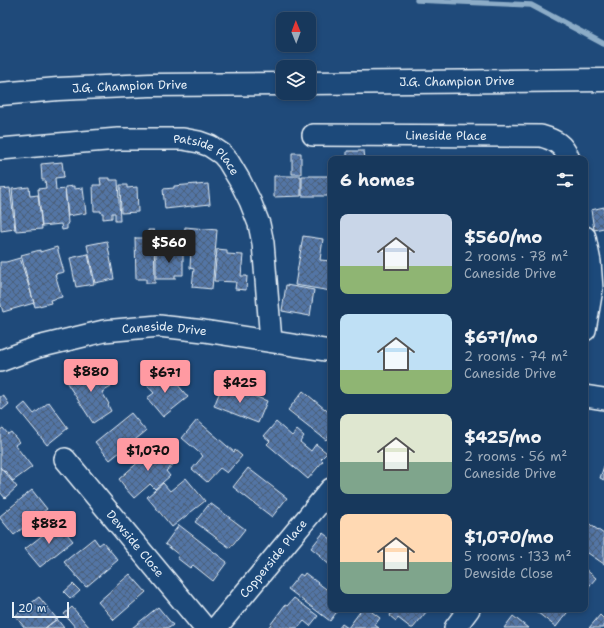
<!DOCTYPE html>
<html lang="en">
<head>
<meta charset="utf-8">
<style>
	:root { --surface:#17385c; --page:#203f62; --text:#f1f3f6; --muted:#9eacbb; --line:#365272; --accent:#ff9aa2 }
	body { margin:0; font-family:"Shantell Sans",sans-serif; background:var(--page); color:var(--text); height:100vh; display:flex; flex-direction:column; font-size:15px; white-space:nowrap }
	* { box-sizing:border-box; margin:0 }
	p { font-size:13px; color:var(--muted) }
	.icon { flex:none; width:22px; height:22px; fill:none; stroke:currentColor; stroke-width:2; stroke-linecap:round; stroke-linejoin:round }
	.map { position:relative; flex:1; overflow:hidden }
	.side { position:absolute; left:328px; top:156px; width:260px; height:456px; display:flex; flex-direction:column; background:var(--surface); border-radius:8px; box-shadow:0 2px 6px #0003,0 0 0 1px var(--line) }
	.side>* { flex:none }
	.needle { width:26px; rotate:359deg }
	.controls { position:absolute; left:276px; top:12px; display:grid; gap:8px }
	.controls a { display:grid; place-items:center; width:40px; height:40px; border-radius:8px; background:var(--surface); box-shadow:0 2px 6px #0003,0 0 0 1px var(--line); font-size:20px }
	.scale { position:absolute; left:12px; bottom:10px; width:57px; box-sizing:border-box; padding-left:4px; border:2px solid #e8f1f8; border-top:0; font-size:11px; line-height:14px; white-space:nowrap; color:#e8f1f8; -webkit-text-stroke:3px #1f4a7a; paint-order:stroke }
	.price { position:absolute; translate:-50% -34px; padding:0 9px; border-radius:4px; background:var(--accent); color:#111; font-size:13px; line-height:26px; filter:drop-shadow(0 1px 2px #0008) }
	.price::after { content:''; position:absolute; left:50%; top:24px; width:12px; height:9px; margin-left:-6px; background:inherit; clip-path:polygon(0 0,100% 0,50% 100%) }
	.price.on { background:#222; color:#fff }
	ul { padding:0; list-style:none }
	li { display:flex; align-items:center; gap:12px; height:100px; padding:0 12px }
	li span { display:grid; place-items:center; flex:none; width:112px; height:80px; border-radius:8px; color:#555 }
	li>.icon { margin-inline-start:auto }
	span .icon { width:48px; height:48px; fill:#fffc; stroke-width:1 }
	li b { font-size:17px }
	h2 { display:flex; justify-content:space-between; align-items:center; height:48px; padding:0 12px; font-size:17px }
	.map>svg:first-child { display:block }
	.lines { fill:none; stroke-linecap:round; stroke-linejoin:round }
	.stream { stroke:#8cacc7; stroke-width:5.5 }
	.building { fill:url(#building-cross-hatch); stroke:#e8f1f8 }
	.street-casing { stroke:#e8f1f8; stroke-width:24 }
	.secondary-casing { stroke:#e8f1f8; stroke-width:25 }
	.street { stroke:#1f4a7a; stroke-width:21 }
	.secondary { stroke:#1f4a7a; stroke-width:22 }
	.labels { text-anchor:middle; stroke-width:3.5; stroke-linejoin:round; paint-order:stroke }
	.street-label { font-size:12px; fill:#e8f1f8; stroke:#1f4a7a }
</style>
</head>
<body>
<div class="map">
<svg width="604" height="628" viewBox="0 0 604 628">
	<defs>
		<pattern id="building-cross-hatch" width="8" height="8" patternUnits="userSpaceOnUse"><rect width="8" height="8" fill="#5275a5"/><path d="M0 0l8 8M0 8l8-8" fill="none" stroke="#4c5e78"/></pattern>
	</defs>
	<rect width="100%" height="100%" fill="#1f4a7a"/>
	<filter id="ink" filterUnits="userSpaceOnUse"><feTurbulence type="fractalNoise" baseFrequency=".025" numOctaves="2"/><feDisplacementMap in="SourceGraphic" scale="8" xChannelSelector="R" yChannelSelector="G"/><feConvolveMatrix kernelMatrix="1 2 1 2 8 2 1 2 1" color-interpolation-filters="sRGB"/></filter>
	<g filter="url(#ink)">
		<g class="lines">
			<!-- stream -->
			<path class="stream" d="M417,0L531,5L604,44"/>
		</g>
		<!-- building -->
		<path class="building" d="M347,151H364L365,159H347Z
			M292,153H301V174H292Z
			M62,162L64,177L55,178L56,190L65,189L68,223L67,224V229L62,230L61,224L42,226L38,189L46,188L45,180H42L41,164Z
			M274,176H301V196L274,197Z
			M302,176H329V196H302Z
			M100,178H110V180H118L120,221H115V213H112V218L103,219V213H101V211H94L93,185H101Z
			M197,184L196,185L208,184L210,204L165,209L163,189L174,188V186Z
			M120,185H127V188L137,187L138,212L121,213Z
			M74,186V189L83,188L86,213L68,216L65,187Z
			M29,187L30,196L38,195L42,229L16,231L12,189Z
			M10,188L15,229L1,231L0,189Z
			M604,207V228L594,230L591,210Z
			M185,227L217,230L212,289L192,287L194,269L190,268L191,248L183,247Z
			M148,230H154L155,283H146V279H136L135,238H148Z
			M303,236L323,239L320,260L331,261V291L295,285Z
			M107,241L114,279L95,283L87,245Z
			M57,247L64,272L55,274L62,297L50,300L51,303L35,307L21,255L40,250V252Z
			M217,249L227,250V254L243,255L241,276H247L246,290L235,289L236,282L214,281Z
			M156,250H183V275H175V279H156Z
			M88,254L94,284L76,287L70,258Z
			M20,258L34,303L3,312L0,301V262H6Z
			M286,285L314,290L310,316L282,311Z
			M87,370L91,375L100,370L111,387L102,392L109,404L108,405L111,411L93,423L65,380L79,371L80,374Z
			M164,370L171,378H172L188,397L163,417L147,398L154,393L146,384Z
			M223,384L267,401L258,423L214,406Z
			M303,391L331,414V433L326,440L288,410Z
			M3,395L9,404L2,410L0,407V397Z
			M49,402L68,428L47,445L18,409L25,403L34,414Z
			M131,413L146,431L110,460L95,442Z
			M197,420L234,452L235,450L242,456L227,473L220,468L207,482L192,469L203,456L182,438Z
			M276,422L292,436L297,430L304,436L300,442L311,451L316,444L327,453L321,459L323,461L308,479L267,444L270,441L264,436Z
			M3,428L8,434L11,432L19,442L15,445L32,467L13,481L5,471L4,472L0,467V430Z
			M158,445L174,464L166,471L170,476L155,489L150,484L134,498L124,487H125L119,479Z
			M604,466V480L600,478Z
			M0,467L17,487L5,498L0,492Z
			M248,468L287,498L272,517L233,487Z
			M186,478L205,501L172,527L147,497L163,483L170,491Z
			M32,490L47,509L14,535L0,518V516Z
			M210,503L245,529L230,548L195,522Z
			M585,521L604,534V564L585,551Z
			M58,523L73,541L40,567L25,549Z
			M179,525L227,562L213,581L193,565L190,568L177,558L179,555L165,544Z
			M323,533L331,539V566L319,556L320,555L311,548Z
			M94,538L99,545L103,542L118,560L86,587L64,562Z
			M585,569L596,578L585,591Z
			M305,573L330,592L331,590V609H339L330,621L288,589L300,574L303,576Z
			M130,574L146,592L114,620L98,602Z
			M73,584L80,591L71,599L64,592Z
			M39,597L57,619L45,628H25L15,616Z
			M294,598L318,616L310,626L304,621L298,628H268L285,605L287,606Z
			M72,607L90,628H76L64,614Z
			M158,607L173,625L169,628H132Z
			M362,609H368L380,618L375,625L379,628H348Z
			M384,609H424L427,611L413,628H411L398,618L396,621L390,616L391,614Z
			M533,609H570L556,627Z
			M600,615L604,619V628H589Z
			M513,616L528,628H504Z
			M57,619L64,628H45Z
			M342,624L348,628H339Z"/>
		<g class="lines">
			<!-- street casing -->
			<g class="street-casing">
				<g id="street">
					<path id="s1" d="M313,135L541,136C555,140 563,144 569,159"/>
					<path id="s2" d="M0,149L118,139H183L199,142L210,146L222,154L228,161L240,181L250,201L259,224L263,243L271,341"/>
					<path d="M585,237L590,262L592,289L585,330"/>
					<path id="s3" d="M0,361L38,347L104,331L159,326L204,331L331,351"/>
					<path d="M585,396L604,399"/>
					<path id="s4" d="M65,459L205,628"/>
					<path id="s5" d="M216,628L331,489"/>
					<path d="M455,628L469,609"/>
				</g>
			</g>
			<!-- secondary casing -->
			<g class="secondary-casing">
				<g id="secondary">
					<path id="s6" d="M309,83L604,80"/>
					<path id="s7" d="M0,94L58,89L150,85L283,84"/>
				</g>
			</g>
			<!-- street -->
			<use href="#street" class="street"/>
			<!-- secondary -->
			<use href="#secondary" class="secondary"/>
		</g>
	</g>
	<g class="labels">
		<!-- street labels -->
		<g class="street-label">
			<text dy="4" stroke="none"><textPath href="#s6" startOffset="148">J.G. Champion Drive</textPath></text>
			<text dy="4" stroke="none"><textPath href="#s7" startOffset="130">J.G. Champion Drive</textPath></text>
			<text dy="4" stroke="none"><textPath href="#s1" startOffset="133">Lineside Place</textPath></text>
			<text dy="4" stroke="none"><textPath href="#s2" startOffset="212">Patside Place</textPath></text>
			<text dy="4" stroke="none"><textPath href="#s3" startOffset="169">Caneside Drive</textPath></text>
			<text dy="4" stroke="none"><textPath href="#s4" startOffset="110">Dewside Close</textPath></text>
			<text dy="4" stroke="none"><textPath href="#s5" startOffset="90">Copperside Place</textPath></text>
		</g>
	</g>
</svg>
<div class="controls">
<a><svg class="needle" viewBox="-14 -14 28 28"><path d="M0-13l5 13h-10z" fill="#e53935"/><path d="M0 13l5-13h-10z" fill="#9eacbb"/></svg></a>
<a><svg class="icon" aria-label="layers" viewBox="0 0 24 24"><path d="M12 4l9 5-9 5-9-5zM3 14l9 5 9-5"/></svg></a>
</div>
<div class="scale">20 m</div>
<b class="price on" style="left:169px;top:264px">$560</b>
<b class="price" style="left:91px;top:393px">$880</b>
<b class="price" style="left:165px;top:394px">$671</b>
<b class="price" style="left:240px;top:404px">$425</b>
<b class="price" style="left:148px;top:472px">$1,070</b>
<b class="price" style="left:49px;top:545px">$882</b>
<section class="side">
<h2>6 homes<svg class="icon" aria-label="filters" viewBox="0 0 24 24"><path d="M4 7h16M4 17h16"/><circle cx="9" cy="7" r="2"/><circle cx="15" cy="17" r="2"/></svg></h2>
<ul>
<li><span style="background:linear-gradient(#c9d6e8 65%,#8fb573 0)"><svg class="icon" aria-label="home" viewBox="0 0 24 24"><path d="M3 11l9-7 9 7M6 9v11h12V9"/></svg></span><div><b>$560/mo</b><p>2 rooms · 78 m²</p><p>Caneside Drive</p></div></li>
<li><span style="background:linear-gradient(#bfe0f5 70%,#8fb573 0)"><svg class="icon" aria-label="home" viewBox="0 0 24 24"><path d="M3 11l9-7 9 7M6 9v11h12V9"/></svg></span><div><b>$671/mo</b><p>2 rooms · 74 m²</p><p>Caneside Drive</p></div></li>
<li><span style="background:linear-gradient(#dfe7d0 60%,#7fa58c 0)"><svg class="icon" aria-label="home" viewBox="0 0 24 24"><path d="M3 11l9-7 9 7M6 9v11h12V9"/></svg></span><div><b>$425/mo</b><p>2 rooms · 56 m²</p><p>Caneside Drive</p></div></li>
<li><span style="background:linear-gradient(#ffd9b3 60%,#7fa58c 0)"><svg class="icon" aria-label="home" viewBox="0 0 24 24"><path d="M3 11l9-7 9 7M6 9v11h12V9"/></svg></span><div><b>$1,070/mo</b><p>5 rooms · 133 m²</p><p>Dewside Close</p></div></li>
</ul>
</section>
</div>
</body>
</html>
